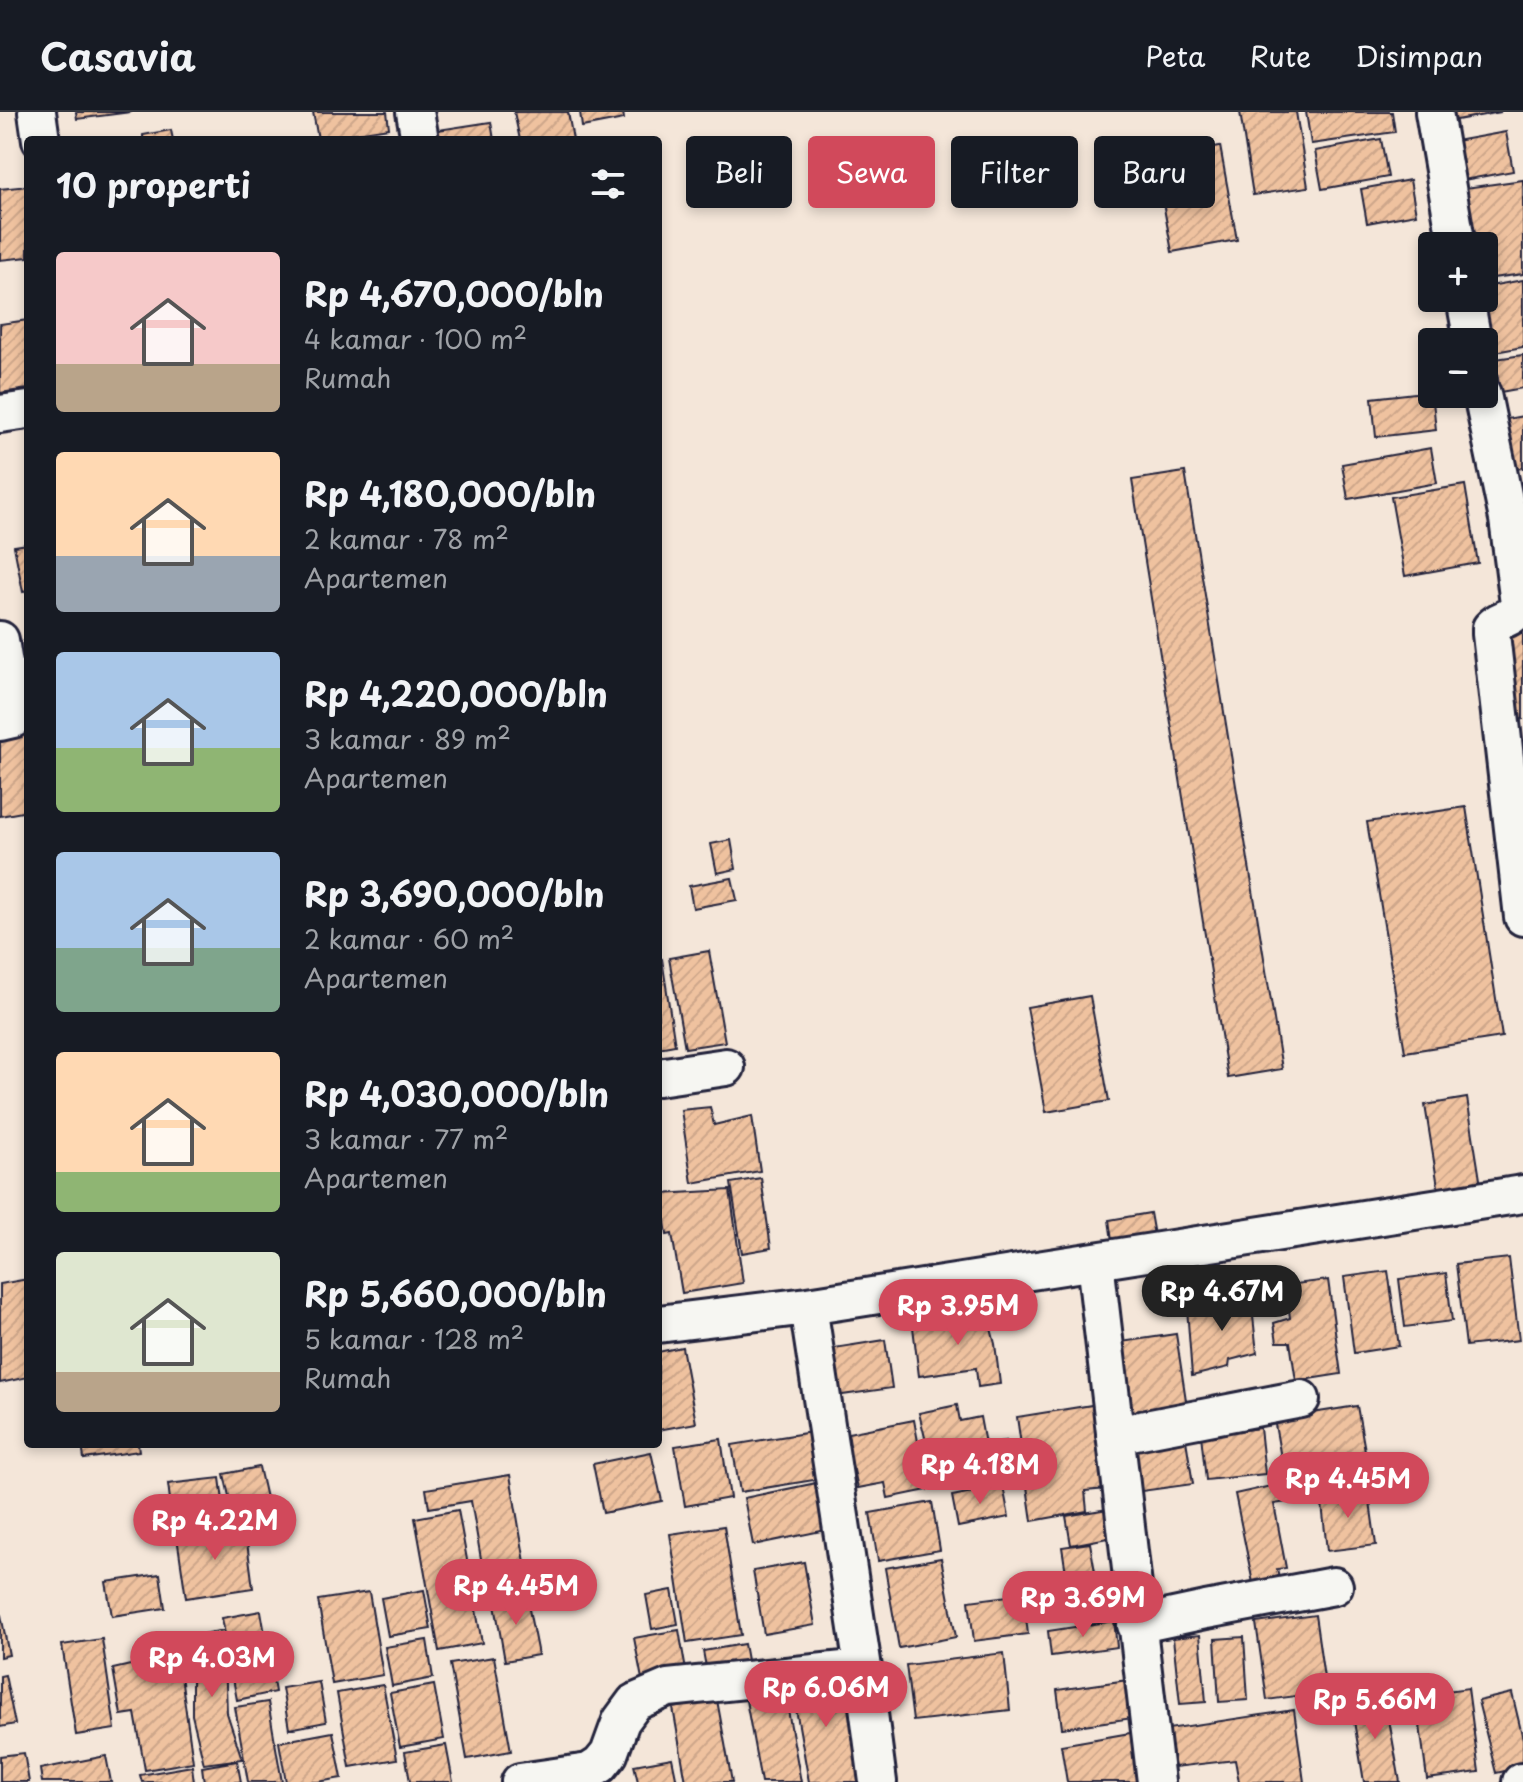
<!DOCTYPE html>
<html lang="id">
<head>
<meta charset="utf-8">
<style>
	:root { --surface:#171b24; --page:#20242c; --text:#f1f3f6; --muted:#9ea1a6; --line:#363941; --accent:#d1495b }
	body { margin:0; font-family:"Playpen Sans",sans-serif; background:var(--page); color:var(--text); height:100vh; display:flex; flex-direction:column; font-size:30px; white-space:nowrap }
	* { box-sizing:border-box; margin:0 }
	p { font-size:26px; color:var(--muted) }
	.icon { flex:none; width:44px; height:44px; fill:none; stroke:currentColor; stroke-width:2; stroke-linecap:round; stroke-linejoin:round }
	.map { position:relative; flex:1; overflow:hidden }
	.panel { position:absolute; left:24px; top:24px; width:638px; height:1312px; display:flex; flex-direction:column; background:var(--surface); border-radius:8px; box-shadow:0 4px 12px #0003 }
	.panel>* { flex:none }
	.hud { position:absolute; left:686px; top:24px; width:716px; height:72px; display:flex; gap:16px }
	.tools { position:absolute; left:1418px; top:120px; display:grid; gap:16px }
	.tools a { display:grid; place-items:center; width:80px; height:80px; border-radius:8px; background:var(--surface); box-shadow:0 4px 12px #0003; font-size:40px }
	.price { position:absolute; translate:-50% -68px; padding:0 18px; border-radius:28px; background:var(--accent); color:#fff; font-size:26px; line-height:52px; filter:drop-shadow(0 2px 4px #0008) }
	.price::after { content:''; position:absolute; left:50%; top:48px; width:24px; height:18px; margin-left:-12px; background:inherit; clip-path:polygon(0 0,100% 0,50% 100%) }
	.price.on { background:#222; color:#fff }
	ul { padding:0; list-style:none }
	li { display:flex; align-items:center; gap:24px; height:200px; padding:0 32px }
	li span { display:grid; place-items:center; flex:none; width:224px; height:160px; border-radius:8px; color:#555 }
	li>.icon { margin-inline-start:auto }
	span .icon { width:96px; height:96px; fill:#fffc; stroke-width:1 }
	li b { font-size:34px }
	h2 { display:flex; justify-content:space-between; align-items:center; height:96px; padding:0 32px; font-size:34px }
	.chip { padding:0 28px; border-radius:8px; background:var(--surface); box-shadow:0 4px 12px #0003; font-size:28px; line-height:72px }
	.chip.on { background:var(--accent); color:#fff }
	header { display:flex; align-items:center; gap:48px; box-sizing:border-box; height:112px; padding:0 40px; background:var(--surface); border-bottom:2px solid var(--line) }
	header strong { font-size:38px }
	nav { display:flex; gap:44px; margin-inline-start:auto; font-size:28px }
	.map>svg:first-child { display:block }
	.building { fill:url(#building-hatch); stroke:#22223b; stroke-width:2 }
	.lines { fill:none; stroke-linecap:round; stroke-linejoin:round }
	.minor-casing { stroke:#22223b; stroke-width:42 }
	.minor { stroke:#f6f6f2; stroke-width:36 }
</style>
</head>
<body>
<header>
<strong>Casavia</strong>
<nav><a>Peta</a><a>Rute</a><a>Disimpan</a></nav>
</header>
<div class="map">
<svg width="1523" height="1670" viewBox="0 0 1523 1670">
	<defs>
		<pattern id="building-hatch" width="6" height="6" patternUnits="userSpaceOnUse" patternTransform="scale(2)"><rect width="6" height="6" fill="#efc29f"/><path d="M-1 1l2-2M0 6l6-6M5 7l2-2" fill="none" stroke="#cda68a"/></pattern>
	</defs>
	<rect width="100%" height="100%" fill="#f4e6d9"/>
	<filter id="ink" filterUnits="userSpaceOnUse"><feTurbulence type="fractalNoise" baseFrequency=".0125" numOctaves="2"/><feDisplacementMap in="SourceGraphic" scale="16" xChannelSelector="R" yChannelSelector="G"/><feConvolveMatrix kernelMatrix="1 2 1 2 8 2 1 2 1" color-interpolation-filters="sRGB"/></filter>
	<g filter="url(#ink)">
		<!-- building -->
		<path class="building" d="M76,0H131L77,7Z
			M313,0H387L389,16L318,27Z
			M514,0H568L573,28H520Z
			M580,0H623L624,7L582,15Z
			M1240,0H1296L1308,75L1253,83Z
			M1306,0H1392L1395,20L1311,32Z
			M1449,0H1501L1451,9Z
			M491,10L494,28H439L438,18Z
			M171,18L173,28H143V23Z
			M1506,20L1513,59L1458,69L1450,30Z
			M1381,27L1388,65L1322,77L1315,39Z
			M1220,34L1237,128L1172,140L1155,46Z
			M1410,68L1416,102L1367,111L1361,77Z
			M1523,68V162L1484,167V134H1473L1465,76Z
			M28,74V145L0,148V77Z
			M1523,168V235L1484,242L1474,186H1484V175Z
			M28,208V277L0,281V212Z
			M1523,243V276L1500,280L1495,247Z
			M1432,279L1436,318L1376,325L1372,286Z
			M1523,304V356L1515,357L1507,307Z
			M1431,336L1437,371L1348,387L1342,352Z
			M1185,360L1282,957L1228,966L1132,368Z
			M1465,373L1478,451L1405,464L1391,385Z
			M28,432V479L23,480L14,434Z
			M1523,514V607L1514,608L1500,518Z
			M28,618V699L0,704V623Z
			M1466,695L1502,925L1405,940L1367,710Z
			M731,728L736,757L717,761L711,732Z
			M732,766L737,788L693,796L689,774Z
			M709,839L725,930L685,936L669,846Z
			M662,847L675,933L658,936V848Z
			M1090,884L1109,989L1046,1000L1027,895Z
			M1467,986L1482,1080L1440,1087L1425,993Z
			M710,995L714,1013L752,1004L760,1059L692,1071L681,998Z
			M761,1066L771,1136L742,1141L731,1071Z
			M730,1078L743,1171L682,1181L672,1122L667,1123L661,1082Z
			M1150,1101L1155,1129L1113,1136L1109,1108Z
			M1509,1146L1519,1228L1466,1234L1456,1152Z
			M1388,1159L1399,1234L1354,1241L1344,1165Z
			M1446,1161L1452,1209L1405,1215L1399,1167Z
			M28,1167V1265L0,1271V1172Z
			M1328,1168L1341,1262L1296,1269L1290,1230H1277L1274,1211L1290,1206L1286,1173Z
			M1250,1177L1257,1241L1230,1248L1229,1255L1192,1264L1187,1196L1221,1194L1228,1179Z
			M986,1197L995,1232L1000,1272L978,1275L976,1256L919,1264L913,1215Z
			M1176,1222L1187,1295L1131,1303L1121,1230Z
			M885,1228L892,1276L835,1284L828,1237Z
			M682,1235L696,1311L658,1318V1240Z
			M957,1293L960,1309L980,1305L985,1332L1006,1329L1010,1364L948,1375L947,1365L961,1364L958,1341L930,1346L919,1301Z
			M1092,1293L1107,1377L1085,1379L1087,1399L1032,1409L1017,1305Z
			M1357,1294L1366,1344L1283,1357L1274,1307Z
			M914,1308L927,1378L888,1386L885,1371L858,1376L854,1358L847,1360L841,1334L850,1333L848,1321Z
			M1260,1316L1265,1362L1206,1368L1201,1323Z
			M812,1320L820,1367L740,1380L732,1333Z
			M721,1327L730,1386L685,1394L675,1334Z
			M1186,1328L1193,1372L1135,1380L1128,1337Z
			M82,1332H138L139,1339L84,1347Z
			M651,1340L662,1389L603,1401L593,1352Z
			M259,1355L268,1395L233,1402L224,1362Z
			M510,1363L526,1456L484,1464L471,1389L429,1396L426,1377Z
			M220,1366L225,1404L173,1411L168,1372Z
			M826,1369L836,1416L753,1433L744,1386Z
			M1284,1371L1287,1390L1274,1392L1286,1456L1277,1457L1279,1467L1253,1471L1235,1382Z
			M1003,1374L1009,1405L958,1415L952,1384Z
			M1368,1376L1376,1433L1327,1439L1321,1382Z
			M932,1390L940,1438L878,1449L870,1401Z
			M1108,1397L1113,1425L1071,1433L1066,1404Z
			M458,1398L482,1531L439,1539L415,1406Z
			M724,1414L741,1523L687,1531L670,1422Z
			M245,1415L253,1476L186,1486L177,1425Z
			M1090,1431L1099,1483L1070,1487L1062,1435Z
			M941,1446L956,1525L899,1536L885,1456Z
			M804,1450L815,1513L764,1522L753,1459Z
			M160,1462L165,1496L112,1504L106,1470Z
			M424,1478L431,1517L388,1524L381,1486Z
			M672,1478L678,1512L652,1517L646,1483Z
			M369,1480L383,1563L332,1572L318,1488Z
			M526,1482L538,1543L505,1549L494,1487Z
			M1023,1482L1028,1522L974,1529L969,1489Z
			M0,1498L9,1543L0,1545Z
			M261,1499L275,1580L237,1588L222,1506Z
			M1315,1503L1326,1580L1267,1588L1256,1511Z
			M1114,1509L1117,1535L1051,1544L1048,1519Z
			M224,1518L227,1601L242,1647L204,1652L192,1603V1524Z
			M679,1518L686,1559L642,1567L634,1526Z
			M1200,1523L1206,1590L1180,1592L1173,1526Z
			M1244,1525L1248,1588L1219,1590L1215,1527Z
			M102,1527L115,1617L76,1623L62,1533Z
			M427,1528L433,1566L392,1574L385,1535Z
			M744,1532L749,1559L708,1566L703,1539Z
			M1004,1541L1010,1598L913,1609L906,1553Z
			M178,1542L193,1650L145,1658L135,1601L121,1603L113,1557Z
			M494,1545L511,1639L467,1647L450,1552Z
			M842,1560L862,1670H809L791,1569Z
			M5,1563L15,1612L0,1615V1564Z
			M782,1565L801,1670H761L743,1572Z
			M1128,1568L1133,1606L1062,1616L1057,1578Z
			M319,1570L326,1610L289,1617L282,1576Z
			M383,1573L397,1647L350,1655L337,1581Z
			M434,1573L444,1627L400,1635L390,1581Z
			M1468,1576L1479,1660L1427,1667L1416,1583Z
			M1512,1581L1523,1627V1655L1496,1661L1478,1589Z
			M1385,1585L1400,1670H1364L1351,1591Z
			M717,1588L732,1670H686L673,1596Z
			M268,1590L282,1670H248L235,1595Z
			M1294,1598L1304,1670H1239L1235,1648L1175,1655L1168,1617Z
			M333,1620L342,1666L318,1670H286L279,1630Z
			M1136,1620L1145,1670H1067L1061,1633Z
			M446,1633L453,1670H410L405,1640Z
			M24,1641L29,1670H0V1644Z
			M106,1644L111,1670H42L40,1657Z
			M672,1646L677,1670H638L634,1653Z
			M237,1649L241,1670H204L202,1655Z
			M192,1654L194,1670H142L140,1663Z"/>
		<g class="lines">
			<!-- minor casing -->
			<g class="minor-casing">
				<path id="minor" d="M37,0L41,28
					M415,0L420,28
					M1434,0L1457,134
					M1465,186L1473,230
					M1482,282L1508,407L1519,492C1513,510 1501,504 1491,516V522L1523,805
					M0,302L28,298
					M0,528L13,607L0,610
					M658,965L726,955
					M1095,1150L1156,1670
					M808,1194L1523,1082
					M1115,1323L1301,1287
					M1136,1513L1206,1498L1334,1474
					M863,1556L878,1670
					M520,1670L589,1660L600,1653L609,1642L621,1609L635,1590L668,1576L863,1556L808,1194L658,1212
					M1521,1670H1523"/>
			</g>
			<!-- minor -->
			<use href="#minor" class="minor"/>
		</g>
	</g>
</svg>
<div class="tools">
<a>+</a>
<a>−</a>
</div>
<b class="price on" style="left:1222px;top:1221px">Rp 4.67M</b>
<b class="price" style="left:958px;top:1235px">Rp 3.95M</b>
<b class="price" style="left:980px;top:1394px">Rp 4.18M</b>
<b class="price" style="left:1348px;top:1408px">Rp 4.45M</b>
<b class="price" style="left:215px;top:1450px">Rp 4.22M</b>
<b class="price" style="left:516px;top:1515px">Rp 4.45M</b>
<b class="price" style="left:1083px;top:1527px">Rp 3.69M</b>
<b class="price" style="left:212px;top:1587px">Rp 4.03M</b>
<b class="price" style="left:826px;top:1617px">Rp 6.06M</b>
<b class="price" style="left:1375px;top:1629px">Rp 5.66M</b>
<div class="hud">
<a class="chip">Beli</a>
<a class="chip on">Sewa</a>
<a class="chip">Filter</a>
<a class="chip">Baru</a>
</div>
<section class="panel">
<h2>10 properti<svg class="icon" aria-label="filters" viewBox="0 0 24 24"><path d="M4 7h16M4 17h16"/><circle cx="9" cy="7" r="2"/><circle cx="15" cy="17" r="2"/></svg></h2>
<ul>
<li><span style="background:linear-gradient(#f6c9c9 70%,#b9a48a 0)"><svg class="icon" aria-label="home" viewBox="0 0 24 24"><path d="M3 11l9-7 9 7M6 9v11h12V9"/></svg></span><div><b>Rp 4,670,000/bln</b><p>4 kamar · 100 m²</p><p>Rumah</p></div></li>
<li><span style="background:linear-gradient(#ffd9b3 65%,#9aa5b1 0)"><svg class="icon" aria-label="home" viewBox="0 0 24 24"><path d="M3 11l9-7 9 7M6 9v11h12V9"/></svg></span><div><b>Rp 4,180,000/bln</b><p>2 kamar · 78 m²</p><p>Apartemen</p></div></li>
<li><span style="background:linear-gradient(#a9c7e8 60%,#8fb573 0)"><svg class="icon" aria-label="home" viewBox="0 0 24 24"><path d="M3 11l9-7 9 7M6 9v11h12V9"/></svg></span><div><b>Rp 4,220,000/bln</b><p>3 kamar · 89 m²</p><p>Apartemen</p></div></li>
<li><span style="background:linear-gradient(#a9c7e8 60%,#7fa58c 0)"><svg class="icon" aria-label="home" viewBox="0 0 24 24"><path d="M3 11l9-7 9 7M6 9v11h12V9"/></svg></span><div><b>Rp 3,690,000/bln</b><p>2 kamar · 60 m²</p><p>Apartemen</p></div></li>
<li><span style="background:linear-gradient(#ffd9b3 75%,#8fb573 0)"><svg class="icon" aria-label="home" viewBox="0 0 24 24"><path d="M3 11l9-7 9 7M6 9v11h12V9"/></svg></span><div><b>Rp 4,030,000/bln</b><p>3 kamar · 77 m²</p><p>Apartemen</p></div></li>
<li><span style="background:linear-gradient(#dfe7d0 75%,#b9a48a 0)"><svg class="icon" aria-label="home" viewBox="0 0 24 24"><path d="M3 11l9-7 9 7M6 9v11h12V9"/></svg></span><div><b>Rp 5,660,000/bln</b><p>5 kamar · 128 m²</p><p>Rumah</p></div></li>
</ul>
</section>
</div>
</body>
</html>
